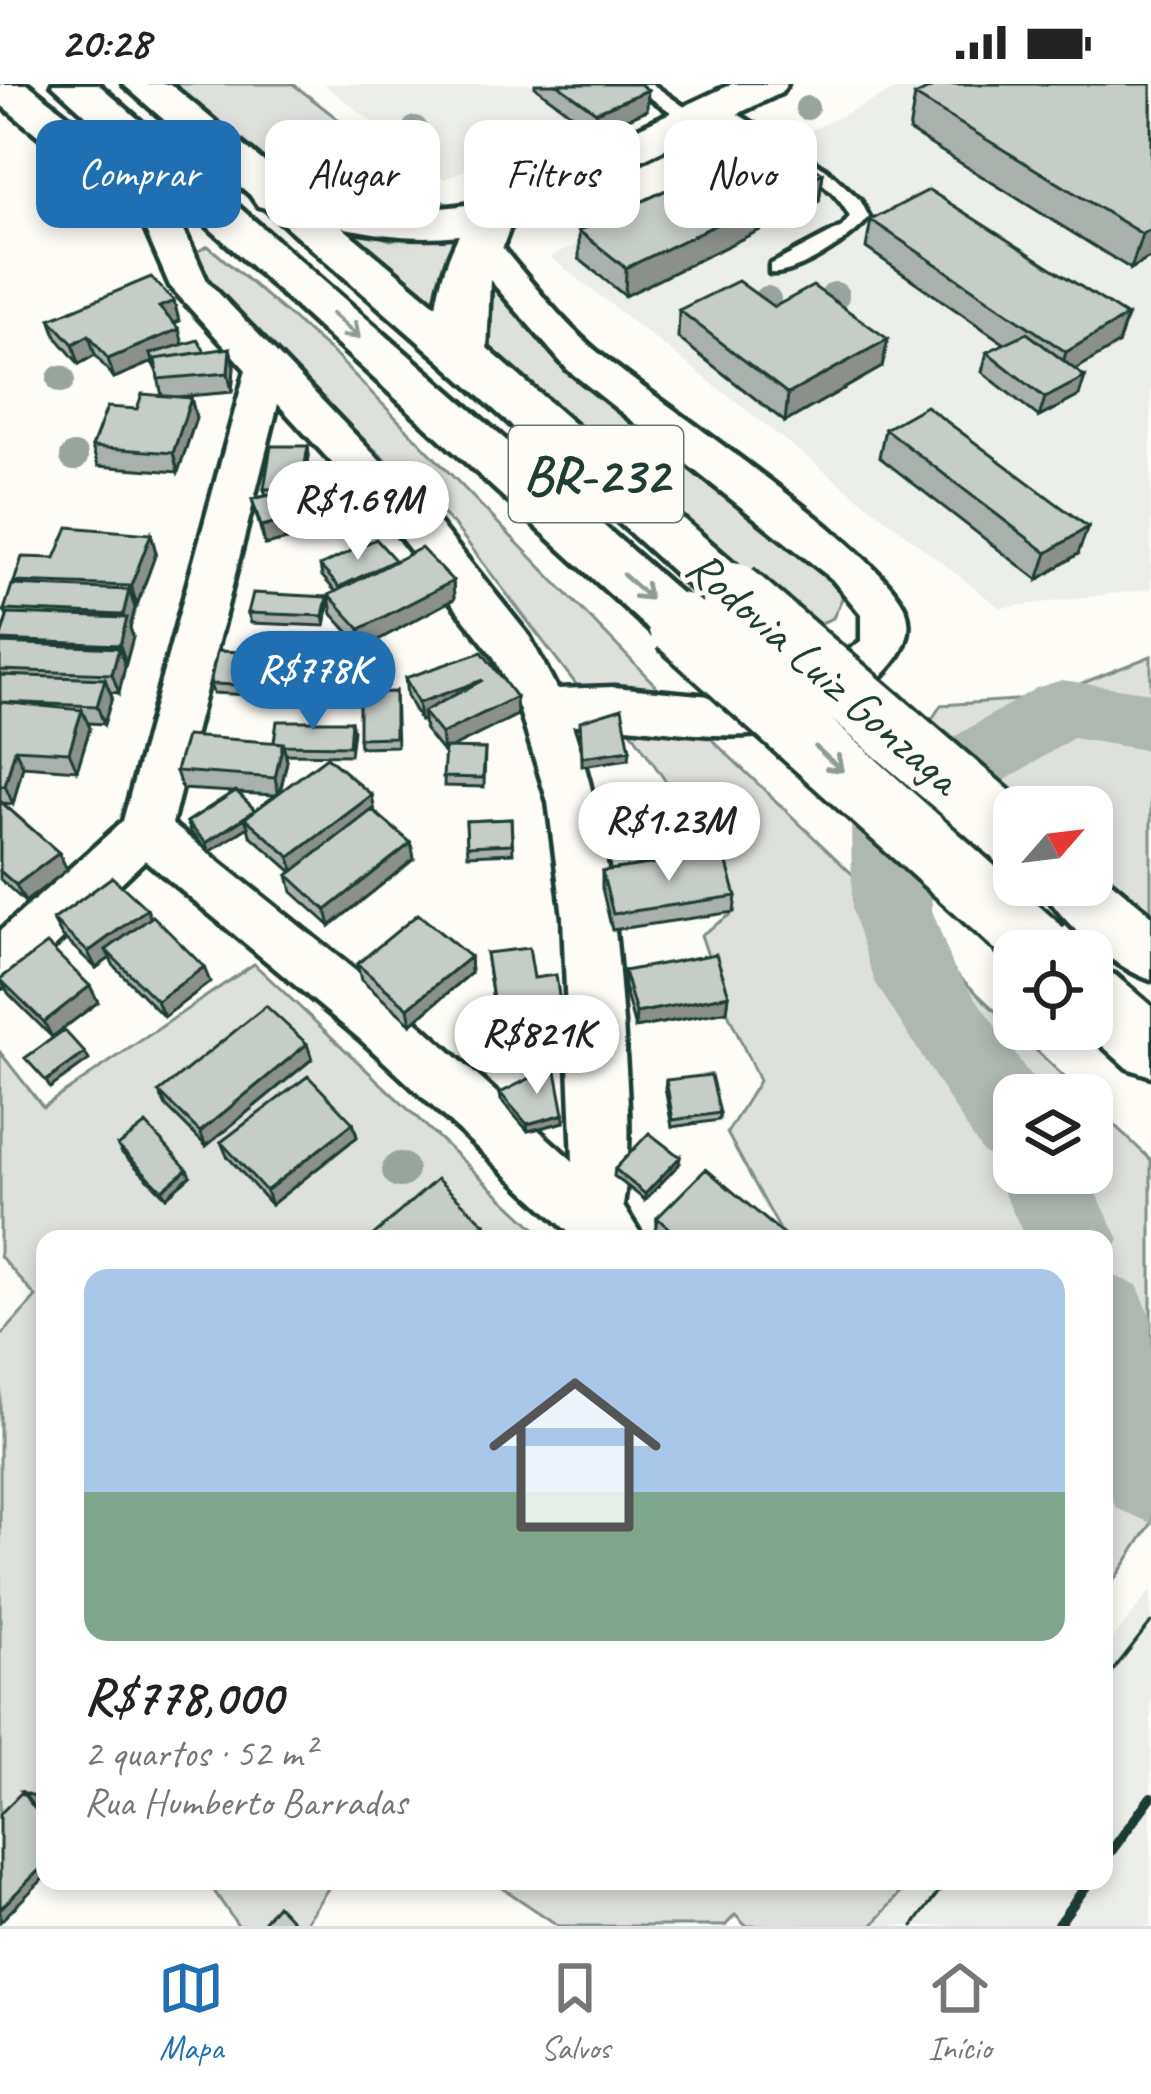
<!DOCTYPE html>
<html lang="pt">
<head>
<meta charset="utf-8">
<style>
	:root { --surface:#fff; --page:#f6f6f6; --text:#222; --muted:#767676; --line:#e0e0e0; --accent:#1f6fb2 }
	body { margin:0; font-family:Caveat,sans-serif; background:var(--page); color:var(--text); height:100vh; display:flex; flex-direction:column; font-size:45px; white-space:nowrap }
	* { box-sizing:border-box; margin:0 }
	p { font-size:39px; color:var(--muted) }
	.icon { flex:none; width:66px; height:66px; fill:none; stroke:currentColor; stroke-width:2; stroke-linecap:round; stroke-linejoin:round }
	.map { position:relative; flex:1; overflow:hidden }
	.side { position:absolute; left:36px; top:1146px; width:1077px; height:660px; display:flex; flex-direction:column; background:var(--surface); border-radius:24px; box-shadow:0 6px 18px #0003 }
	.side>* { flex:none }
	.banner { position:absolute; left:36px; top:36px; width:1080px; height:108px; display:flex; gap:24px }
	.needle { width:78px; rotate:62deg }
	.buttons { position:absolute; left:993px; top:702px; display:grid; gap:24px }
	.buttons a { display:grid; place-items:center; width:120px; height:120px; border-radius:24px; background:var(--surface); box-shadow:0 6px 18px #0003; font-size:60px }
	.price { position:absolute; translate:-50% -102px; padding:0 27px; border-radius:42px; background:#fff; color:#222; font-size:39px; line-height:78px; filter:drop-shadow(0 3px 6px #0008) }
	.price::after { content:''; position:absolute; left:50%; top:72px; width:36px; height:27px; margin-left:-18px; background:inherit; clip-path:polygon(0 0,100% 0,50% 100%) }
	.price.active { background:var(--accent); color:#fff }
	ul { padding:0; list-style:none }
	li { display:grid; align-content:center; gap:24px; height:636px; padding:0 48px }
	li+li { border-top:3px solid var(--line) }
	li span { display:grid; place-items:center; height:372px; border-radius:24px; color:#555 }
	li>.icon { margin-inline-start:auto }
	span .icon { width:216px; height:216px; fill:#fffc; stroke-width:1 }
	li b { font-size:51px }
	.chip { padding:0 42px; border-radius:24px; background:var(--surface); box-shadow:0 6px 18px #0003; font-size:42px; line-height:108px }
	.chip.active { background:var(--accent); color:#fff }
	.status { display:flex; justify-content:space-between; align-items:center; height:84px; padding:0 60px; background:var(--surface); direction:ltr }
	.status svg { height:33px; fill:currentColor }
	.tab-bar { display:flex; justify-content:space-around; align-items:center; height:168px; border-top:3px solid var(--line); background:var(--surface); font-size:33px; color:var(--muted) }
	.tab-bar a { display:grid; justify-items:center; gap:6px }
	.tab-bar .active { color:var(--accent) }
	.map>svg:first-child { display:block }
	.built { fill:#eceee9 }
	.green { fill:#dde0db; stroke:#7e8e88; stroke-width:3 }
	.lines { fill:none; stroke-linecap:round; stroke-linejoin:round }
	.river { fill:#aeb8b1; fill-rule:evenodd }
	.lane-casing { stroke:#1f3d34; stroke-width:9 }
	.street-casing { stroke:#1f3d34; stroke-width:9 }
	.secondary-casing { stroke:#1f3d34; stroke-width:9 }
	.highway-casing { stroke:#1f3d34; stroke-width:9 }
	.lane { fill:#fdfcf7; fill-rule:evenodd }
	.street { fill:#fdfcf7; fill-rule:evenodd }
	.secondary { fill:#fdfcf7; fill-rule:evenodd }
	.highway { fill:#fdfcf7; fill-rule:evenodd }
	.tram { stroke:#1f3d34; stroke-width:3 }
	.rail { stroke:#1f3d34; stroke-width:10 }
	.highway-bridge-casing { stroke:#1f3d34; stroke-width:70; stroke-linecap:butt }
	.highway-bridge { stroke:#fdfcf7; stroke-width:62 }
	.tree { fill:#98a59e }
	.wall { fill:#aab0ab; stroke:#1f3d34; stroke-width:3; fill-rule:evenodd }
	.shaded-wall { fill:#8b908b; stroke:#1f3d34; stroke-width:3 }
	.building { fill:#c6cdc7; stroke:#1f3d34; stroke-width:3 }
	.oneway { stroke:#8e9c96 }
	.labels { text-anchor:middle; stroke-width:10; stroke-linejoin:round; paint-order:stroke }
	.far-street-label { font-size:48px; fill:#1f3d34; stroke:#fdfcf7 }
	.shield { fill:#fdfcf7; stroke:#62766e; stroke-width:3 }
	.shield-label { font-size:54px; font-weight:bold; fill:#1f3d34 }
</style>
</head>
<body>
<div class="status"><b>20:28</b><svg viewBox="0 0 49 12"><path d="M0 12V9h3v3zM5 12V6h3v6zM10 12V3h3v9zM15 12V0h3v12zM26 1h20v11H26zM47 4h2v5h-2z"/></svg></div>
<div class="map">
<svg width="1151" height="1842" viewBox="0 0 1151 1842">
	<rect width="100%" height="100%" fill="#fdfcf7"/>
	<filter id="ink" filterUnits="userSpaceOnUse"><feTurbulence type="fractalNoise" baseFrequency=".00833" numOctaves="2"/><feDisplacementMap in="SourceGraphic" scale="24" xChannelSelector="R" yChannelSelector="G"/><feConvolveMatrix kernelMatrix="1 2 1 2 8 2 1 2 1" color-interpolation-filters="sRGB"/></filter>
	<g filter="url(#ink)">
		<!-- built -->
		<path class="built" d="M324,0H659L445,95Z
			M907,0H1151V505L1000,524L550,173Z
			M1151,1506V1842H872L910,1797H1104V1567Z"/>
		<!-- green -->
		<path class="green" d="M172,0H293L448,121C327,145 258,70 172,0Z
			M320,131L390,156L478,145L450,170L448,238Z
			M208,162L334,270L660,606L1083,1011H1014V1089H1092V1020L1151,1076V1440L1114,1496L1104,1504V1155H785L727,1049L759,997L727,927L701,851L734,828L715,769L605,609L578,603L454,441L232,230L187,173Z
			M479,176L851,495L833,534L814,542L696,452L493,274L473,242Z
			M1151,572V850L1092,799V723H1014L921,653L941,621L1045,614Z
			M254,880L546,1155H45V1720L0,1732V1253L36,1213L0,1172V968L43,1023Z
			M214,1797H333L303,1842H238L210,1801Z
			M492,1797H910L872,1842H746L735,1831L725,1842H559Z"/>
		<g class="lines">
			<!-- river -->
			<path class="river" d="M1062,596L1151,609V667L1073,654L929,744L932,826L953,882L1044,1011H1014V1089H1086L1119,1155L1104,1186V1155H1026L994,1089L1000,1075L983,1069L875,898L852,826L851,730L862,708L1036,604Z
				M1104,1188L1137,1201L1151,1233V1439L1116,1424L1104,1395Z"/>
			<!-- lane casing -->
			<g class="lane-casing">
				<path id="lane" d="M631,0H652L700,34L685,38Z
					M708,19H720L826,85L860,116L869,133C854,154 796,192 770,189V181L842,143L850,133C828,88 750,53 708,27Z"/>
			</g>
			<!-- street casing -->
			<g class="street-casing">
				<path id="street" d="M151,104L164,107L170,115L207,197L433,432L529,552L557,605L614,603L742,615L773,612L819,588L861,557V530L832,495L568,286L458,159L463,151H491C526,190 560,238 601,271C662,321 884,467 906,527C925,582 826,638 781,647C714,661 641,638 572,641C607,745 615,831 623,939C627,1002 633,1060 623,1122L640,1149L638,1155H576L360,955L145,776L19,897L0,903V847L123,737L246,286L170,202L132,115L138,107ZM278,320L401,454L494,573L519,624L548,718L563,833L573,1077L398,921L172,740Z"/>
			</g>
			<!-- secondary casing -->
			<g class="secondary-casing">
				<path id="secondary" d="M732,0H787L781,9L512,138L490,196L487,269L480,280L462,285L444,280C423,246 442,184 459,151C389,159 325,140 258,122L251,112L258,102L274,98C344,116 408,135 480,118Z"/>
			</g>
			<!-- highway casing -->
			<g class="highway-casing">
				<path id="highway" d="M0,0H28L123,75L129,85L123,95L107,98L91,95L0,20Z
					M52,0H98L699,525L707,540L699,555L679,561L659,555Z
					M123,0H170L480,258L752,495L760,509L752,523L732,529L712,523L444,280Z
					M1092,782L1151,831V896C1112,882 1060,839 1041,801H1092Z
					M1092,883L1115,891L1151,922V992L1127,984L1084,945H1092Z"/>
			</g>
			<!-- lane -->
			<use href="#lane" class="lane"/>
			<!-- street -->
			<use href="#street" class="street"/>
			<!-- secondary -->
			<use href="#secondary" class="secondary"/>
			<!-- highway -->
			<use href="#highway" class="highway"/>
			<!-- tram -->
			<path class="tram" d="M1104,1598L1151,1538
				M913,1842L947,1797"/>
			<!-- rail -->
			<path class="rail" d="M1104,1777L1151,1713
				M1057,1842L1090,1797"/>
			<!-- highway-bridge casing -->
			<g class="highway-bridge-casing">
				<path id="highway-bridge" d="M732,509L1014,751
					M679,540L1043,867"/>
			</g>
			<!-- highway-bridge -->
			<use href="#highway-bridge" class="highway-bridge"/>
		</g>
		<!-- trees -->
		<g class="tree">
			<circle cx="807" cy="24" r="12"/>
			<circle cx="415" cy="44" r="12"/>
			<circle cx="543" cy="65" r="12"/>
			<circle cx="488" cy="92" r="12"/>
			<circle cx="583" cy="113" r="12"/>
			<circle cx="835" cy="212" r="14"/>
			<circle cx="767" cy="216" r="14"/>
			<circle cx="61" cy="295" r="14"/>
			<circle cx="74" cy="373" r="14"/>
			<circle cx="400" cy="1086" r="18"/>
		</g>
		<!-- wall -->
		<path class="wall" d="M535,0H640L647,26L596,48L535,3Z
			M1151,0V173L1131,185L909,47L915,12Z
			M732,59L823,89L819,117L625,212L579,175V147L730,76Z
			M871,136L1127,232L1118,260L1075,285L1079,312L1039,333L982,288L987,268L1005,260L866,164Z
			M174,217L179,237L174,239L183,261L205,268L230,264L234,283L232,308L176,313L191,314L196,334L178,388L98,382L92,363L137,325L162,312L157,288L152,278L114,294L95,271L79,280L57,254L50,235Z
			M679,226L888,255L882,283L785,338L678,254Z
			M885,345L1078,470L1038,496L879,373Z
			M308,362L309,372L304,404L356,440L265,461L252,415L266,412L264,405Z
			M151,450L156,469L137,521H134L135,524L130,544L133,553L126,579H124L125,582L119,609L110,608L112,613L104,640L88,639L90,644L77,686L23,682L13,720L2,719L59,769L67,786L25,818L0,795V553L7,533L4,526L15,501L14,498L55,474Z
			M395,477L453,497L454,515L363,564L332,530L329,511L336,508L322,492L320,482Z
			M327,513L328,522L325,542L251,539L248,529Z
			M354,576L347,604L296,600L294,591Z
			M274,579L267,612L213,609L210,600Z
			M405,594L517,631L449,665H485L484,703L444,702L445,667L443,668L425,646L424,636L420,637L407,612Z
			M395,608L397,662L360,663L359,654Z
			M351,637L353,646L350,671L286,670L287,677L280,708L375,728L411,759L414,775L330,842L292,808L288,791L292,788L250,751L248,743L209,768L190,747L187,738L233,708L182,705L176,687ZM238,709L276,711L255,726Z
			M511,735L513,769L468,771L466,737Z
			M602,787L736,812L734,828L612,846L602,804Z
			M147,825L150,834L210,898L164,933L114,882L110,874L96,884L62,852L53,836Z
			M486,869L534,894L561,926L562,941L498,950Z
			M470,873L471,889L411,940L361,896L357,880Z
			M624,887L729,911L727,927L635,944L624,903Z
			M0,895L90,902L98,918L52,953L9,910Z
			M312,975L206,1062L166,1022L159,1008Z
			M666,996L720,1029L719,1036L672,1043L665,1004Z
			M500,1009L564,1030V1038L528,1047L501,1016Z
			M353,1039L357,1053L271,1121L227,1072L221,1058Z
			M118,1062L190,1092L166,1113L122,1069Z
			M679,1080L645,1116L614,1092L615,1085Z
			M657,1134L789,1155H665L655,1147Z"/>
		<!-- shaded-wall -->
		<path class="shaded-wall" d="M648,6L647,26L596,48V28Z
			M823,89L819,117L625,212L626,184Z
			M1151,145V173L1131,185L1142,150Z
			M174,217L179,237L164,243L159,223Z
			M1127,232L1118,260L1058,296L1066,268Z
			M179,245L184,265L150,270L152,278L114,294L108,275Z
			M89,251L95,271L79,280L73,260Z
			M888,255L882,283L785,338L788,310Z
			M230,264L234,283L232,308L228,289Z
			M1085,293L1079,312L1039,333L1045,314Z
			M191,314L196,334L178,388L173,369Z
			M308,362L309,372L303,415L301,405Z
			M353,421L356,440L265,461L261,442Z
			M1088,443L1078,470L1038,496L1047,469Z
			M151,450L156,469L137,521L131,502Z
			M453,497L454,515L363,564L360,545Z
			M129,506L135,524L130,544L133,553L126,579L120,561L125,539L123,531Z
			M327,513L328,522L325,542L323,532Z
			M119,564L125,582L119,609L112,590Z
			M352,566L354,576L347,604L345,594Z
			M272,569L274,579L267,612L265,602Z
			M105,595L112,613L104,640L97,622Z
			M483,596L423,628L424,636L420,637L418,619Z
			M516,613L517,631L443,668L441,650Z
			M82,626L90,644L77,686L69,668Z
			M283,659L287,677L279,712L275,694Z
			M15,665L23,682L13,720L5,702Z
			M630,666L629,675L582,682V673Z
			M372,711L375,728L294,790L290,773Z
			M245,734L248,743L209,768L206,759Z
			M411,759L414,775L330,842L326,826Z
			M59,769L67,786L25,818L16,801Z
			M147,825L153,841L106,866L110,874L96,884L88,868Z
			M470,873L471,889L411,940L408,924Z
			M204,883L210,898L164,933L157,917Z
			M90,902L98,918L52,953L44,938Z
			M729,911L727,927L635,944L636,929Z
			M307,960L312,975L206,1062L200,1048Z
			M85,969L89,976L50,1004L46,997Z
			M564,1030V1038L528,1047L527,1040Z
			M353,1039L357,1053L271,1121L266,1107Z
			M680,1073L679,1080L645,1116V1110Z
			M187,1085L190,1092L166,1113L162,1106Z
			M485,1140L486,1153L485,1155H471Z
			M22,1708L34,1712L45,1726V1738Z
			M45,1780V1793L0,1838V1825Z"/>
		<!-- building -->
		<path class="building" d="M557,0H640L648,6L596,28Z
			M939,0H1151V145L1142,150L915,12Z
			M760,46L823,89L626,184L579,147L746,69L732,59Z
			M929,106L1127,232L1066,268L871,136Z
			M151,193L174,217L159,223L179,245L108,275L89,251L73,260L50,235Z
			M738,197L774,223L813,202L888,255L788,310L679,226Z
			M1027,249L1085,293L1045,314L987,268Z
			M198,256L205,268L155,275L156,281L150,270Z
			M230,264L228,289L158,295L155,275Z
			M142,310L191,314L173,369L92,363L107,323L137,325Z
			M926,322L1088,443L1047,469L885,345Z
			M271,362H308L301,405H264Z
			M344,395L353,421L261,442L252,415Z
			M68,443L151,450L131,502L14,498L22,473L55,474Z
			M376,455L395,476L339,503L320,482Z
			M421,464L453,497L360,545L329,511Z
			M12,501L129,506L123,531L4,526Z
			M253,509L327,513L323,532L248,529Z
			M8,530L127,534L120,561L0,556Z
			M0,559L119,564L112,590L0,586Z
			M301,563L352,566L345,594L294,591Z
			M217,567L272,569L265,602L210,600Z
			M482,568L516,613L441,650L423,628L483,596L418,619L405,594Z
			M0,591L105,595L97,622L0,618Z
			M395,608V653L359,654V609Z
			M0,618L82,626L69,668L15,665L5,702H0Z
			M622,624L630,666L582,673L580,637Z
			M277,637H351L349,662L282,661L283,659L274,658Z
			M186,652L283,659L275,694L176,687Z
			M445,664L485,665L483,694L443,693Z
			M327,673L372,711L290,773L245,734Z
			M236,707L255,726L206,759L187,738Z
			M0,717L59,769L16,801L0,787Z
			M372,726L411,759L326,826L288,791Z
			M511,735L512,760L467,762L466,737Z
			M724,769L736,812L613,830L602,787Z
			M112,793L147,825L88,868L53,836Z
			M418,830L470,873L408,924L357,880Z
			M153,832L204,883L157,917L106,866Z
			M47,860L90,902L44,938L0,895Z
			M529,864L534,894L556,891L561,926L496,935L486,869Z
			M716,870L729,911L636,929L624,887Z
			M266,922L307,960L200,1048L159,1008Z
			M64,946L85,969L46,997L25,974Z
			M555,982L564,1030L527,1040L500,1009Z
			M711,991L720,1029L673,1036L666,996Z
			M308,992L353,1039L266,1107L221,1058Z
			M146,1040L187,1085L162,1106L118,1062Z
			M649,1049L680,1073L645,1110L615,1085Z
			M706,1085L789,1155H681L657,1134Z
			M437,1095L485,1140L471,1155H369Z
			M22,1708L45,1738V1780L0,1825V1730Z
			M277,1821L297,1842H260Z"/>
		<!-- one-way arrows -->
		<defs><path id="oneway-shaft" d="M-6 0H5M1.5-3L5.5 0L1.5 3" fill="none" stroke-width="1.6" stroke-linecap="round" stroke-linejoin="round" transform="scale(3)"/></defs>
		<g class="oneway">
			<use href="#oneway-shaft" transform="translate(346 242) rotate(42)"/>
			<use href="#oneway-shaft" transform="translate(637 503) rotate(42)"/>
			<use href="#oneway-shaft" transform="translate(829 675) rotate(42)"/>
		</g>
	</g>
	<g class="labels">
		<!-- far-street labels -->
		<g class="far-street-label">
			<text transform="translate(824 587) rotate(41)" y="17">Rodovia Luiz Gonzaga</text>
		</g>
		<!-- shield labels -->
		<rect class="shield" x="509" y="342" width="174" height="96" rx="9"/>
		<g class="shield-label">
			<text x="596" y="409">BR-232</text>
		</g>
	</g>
</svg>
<div class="buttons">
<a><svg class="needle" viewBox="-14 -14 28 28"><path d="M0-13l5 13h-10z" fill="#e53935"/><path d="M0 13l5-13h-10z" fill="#767676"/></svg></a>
<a><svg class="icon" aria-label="locate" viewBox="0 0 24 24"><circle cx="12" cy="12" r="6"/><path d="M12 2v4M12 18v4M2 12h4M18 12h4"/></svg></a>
<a><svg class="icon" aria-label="layers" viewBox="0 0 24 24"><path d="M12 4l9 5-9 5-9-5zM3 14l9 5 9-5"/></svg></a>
</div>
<b class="price" style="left:358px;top:479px">R$1.69M</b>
<b class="price active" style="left:313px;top:649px">R$778K</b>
<b class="price" style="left:669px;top:800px">R$1.23M</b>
<b class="price" style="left:537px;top:1013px">R$821K</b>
<div class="banner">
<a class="chip active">Comprar</a>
<a class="chip">Alugar</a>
<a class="chip">Filtros</a>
<a class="chip">Novo</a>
</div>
<section class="side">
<ul>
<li><span style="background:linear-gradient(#a9c7e8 60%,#7fa58c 0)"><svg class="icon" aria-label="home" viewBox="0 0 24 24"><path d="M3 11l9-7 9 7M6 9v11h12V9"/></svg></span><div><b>R$778,000</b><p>2 quartos · 52 m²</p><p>Rua Humberto Barradas</p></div></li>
</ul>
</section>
</div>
<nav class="tab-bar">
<a class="active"><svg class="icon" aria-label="map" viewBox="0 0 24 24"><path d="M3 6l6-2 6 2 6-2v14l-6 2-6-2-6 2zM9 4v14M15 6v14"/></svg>Mapa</a>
<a><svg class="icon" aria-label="saved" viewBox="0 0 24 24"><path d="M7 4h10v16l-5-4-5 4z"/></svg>Salvos</a>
<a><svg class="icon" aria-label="home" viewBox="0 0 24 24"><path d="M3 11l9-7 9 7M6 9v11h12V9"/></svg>Início</a>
</nav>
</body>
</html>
